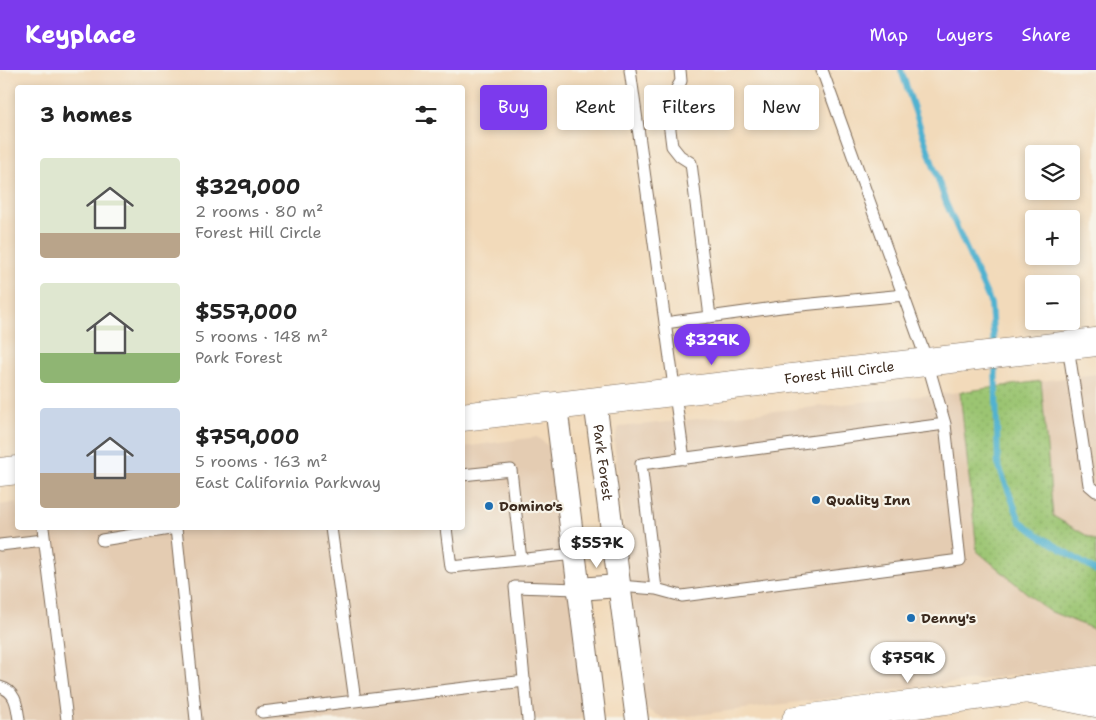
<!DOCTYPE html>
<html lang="en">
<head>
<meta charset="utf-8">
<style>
	:root { --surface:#fff; --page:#f6f6f6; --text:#222; --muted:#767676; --accent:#7c3aed }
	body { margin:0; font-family:"Shantell Sans",sans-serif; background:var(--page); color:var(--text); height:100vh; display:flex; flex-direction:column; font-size:19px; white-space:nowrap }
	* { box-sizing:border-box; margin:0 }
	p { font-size:16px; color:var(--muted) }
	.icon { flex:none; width:28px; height:28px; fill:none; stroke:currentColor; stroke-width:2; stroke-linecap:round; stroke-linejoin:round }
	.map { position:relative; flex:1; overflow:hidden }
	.sheet { position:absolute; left:15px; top:15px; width:450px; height:445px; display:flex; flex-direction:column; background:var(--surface); border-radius:5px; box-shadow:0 2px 8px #0003 }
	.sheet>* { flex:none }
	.guide { position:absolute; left:480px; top:15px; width:475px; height:45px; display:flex; gap:10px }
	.fabs { position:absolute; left:1025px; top:75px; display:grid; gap:10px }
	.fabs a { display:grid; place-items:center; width:55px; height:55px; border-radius:5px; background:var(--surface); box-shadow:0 2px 8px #0003; font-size:25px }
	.price { position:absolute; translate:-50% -42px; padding:0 11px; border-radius:18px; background:#fff; color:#222; font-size:16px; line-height:32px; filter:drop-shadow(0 1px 2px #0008) }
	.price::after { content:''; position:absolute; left:50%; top:30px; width:15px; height:11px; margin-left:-8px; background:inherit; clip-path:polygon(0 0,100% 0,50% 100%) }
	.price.on { background:var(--accent); color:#fff }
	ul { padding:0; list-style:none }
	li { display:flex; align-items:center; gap:15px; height:125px; padding:0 25px }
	li span { display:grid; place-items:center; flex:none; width:140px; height:100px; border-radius:5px; color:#555 }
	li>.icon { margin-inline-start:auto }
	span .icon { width:60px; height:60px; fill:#fffc; stroke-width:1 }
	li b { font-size:21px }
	h2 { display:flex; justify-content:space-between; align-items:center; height:60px; padding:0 25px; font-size:21px }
	.chip { padding:0 18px; border-radius:5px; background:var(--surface); box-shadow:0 2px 8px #0003; font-size:18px; line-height:45px }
	.chip.on { background:var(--accent); color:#fff }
	header { display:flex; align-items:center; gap:30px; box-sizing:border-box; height:70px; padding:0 25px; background:var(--accent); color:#fff }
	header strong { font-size:24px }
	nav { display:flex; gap:28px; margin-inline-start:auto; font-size:18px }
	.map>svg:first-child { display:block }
	.built { fill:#e4ccb2 }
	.grass { fill:url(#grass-dots); stroke:#6b7848 }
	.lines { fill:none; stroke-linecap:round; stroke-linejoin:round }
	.stream { stroke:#51b2d0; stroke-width:6 }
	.service-casing { stroke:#7b6855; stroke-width:13 }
	.minor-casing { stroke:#7b6855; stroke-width:24 }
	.tertiary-casing { stroke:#7b6855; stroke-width:29 }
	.secondary-casing { stroke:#7b6855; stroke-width:29 }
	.motorway-casing { stroke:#7b6855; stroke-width:29 }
	.service { stroke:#fff; stroke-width:11 }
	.minor { stroke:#fff; stroke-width:22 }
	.tertiary { stroke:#fff; stroke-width:28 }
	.secondary { stroke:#fff; stroke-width:28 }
	.motorway { stroke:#fff; stroke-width:28 }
	.poi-dot { fill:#1f6fb2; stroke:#f7f3e8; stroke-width:2 }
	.labels { text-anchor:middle; stroke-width:4.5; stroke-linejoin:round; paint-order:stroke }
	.street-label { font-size:14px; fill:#3b2a1e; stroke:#f7f3e8 }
	.poi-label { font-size:14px; font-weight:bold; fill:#3b2a1e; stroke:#f7f3e8; text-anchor:start }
</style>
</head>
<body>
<header>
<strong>Keyplace</strong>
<nav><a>Map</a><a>Layers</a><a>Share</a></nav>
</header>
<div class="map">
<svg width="1096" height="650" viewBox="0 0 1096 650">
	<defs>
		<pattern id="grass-dots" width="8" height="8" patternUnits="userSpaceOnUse" patternTransform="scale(1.25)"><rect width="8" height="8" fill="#9bc572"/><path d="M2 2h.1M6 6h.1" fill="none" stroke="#86a962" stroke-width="1.8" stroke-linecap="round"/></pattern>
	</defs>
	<rect width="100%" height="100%" fill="#f7f3e8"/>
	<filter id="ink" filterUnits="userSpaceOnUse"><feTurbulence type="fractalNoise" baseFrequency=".02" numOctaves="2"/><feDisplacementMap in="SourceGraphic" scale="10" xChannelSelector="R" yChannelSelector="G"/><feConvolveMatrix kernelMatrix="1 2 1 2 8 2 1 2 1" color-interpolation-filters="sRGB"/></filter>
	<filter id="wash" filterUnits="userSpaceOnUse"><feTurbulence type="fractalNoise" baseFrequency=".0096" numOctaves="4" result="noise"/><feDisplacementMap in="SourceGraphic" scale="20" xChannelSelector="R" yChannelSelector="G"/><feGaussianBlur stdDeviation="1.12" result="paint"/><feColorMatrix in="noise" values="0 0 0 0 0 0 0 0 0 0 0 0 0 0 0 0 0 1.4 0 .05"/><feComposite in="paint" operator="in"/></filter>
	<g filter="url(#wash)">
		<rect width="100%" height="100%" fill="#f2daba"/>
		<!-- built -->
		<path class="built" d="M1096,304V471L1053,446L1041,311Z
			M960,322L977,481L1047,540L1096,560V595L665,649L646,639L643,626L614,371L619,357Z
			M537,367L552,379L585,631L583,646L578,650H0V435L17,432L18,458H462L463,377Z"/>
		<!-- grass -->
		<path class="grass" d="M1041,311L1053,446L1096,471V560L1047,540L977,481L960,322Z"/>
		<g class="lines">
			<!-- stream -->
			<path class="stream" d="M901,0L946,133L991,234L994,277
				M995,290L998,394L1020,451L1037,464L1096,501"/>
		</g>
	</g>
	<g filter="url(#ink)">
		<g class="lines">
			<!-- service casing -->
			<g class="service-casing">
				<path id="service" d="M630,0L684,389
					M680,0L681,11L667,36L672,76L680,86L691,93L710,247
					M665,253L781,237L904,225
					M1068,276L1089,415L1096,421
					M462,405L511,400L521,490
					M43,458L67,650
					M176,458L196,650
					M331,458L355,631
					M446,458L451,497L574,484
					M102,470L176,458
					M0,475L44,470
					M619,516L656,519L682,526L960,490L945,354L927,291L822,0
					M656,519L641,394L945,354
					M0,617C16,621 17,636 19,650
					M262,642L525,611
					M528,650L515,517L578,519"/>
			</g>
			<!-- minor casing -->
			<g class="minor-casing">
				<g id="minor">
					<path id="s1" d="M595,331L637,650"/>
					<path d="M556,336L595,650"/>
					<path d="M578,519L619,516"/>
				</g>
			</g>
			<!-- tertiary casing -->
			<g class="tertiary-casing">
				<g id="tertiary">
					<path id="s2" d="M462,347L1096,272"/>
					<path d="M0,402L18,400"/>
				</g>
			</g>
			<!-- secondary casing -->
			<g class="secondary-casing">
				<path id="secondary" d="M796,650L1096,610"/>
			</g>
			<!-- motorway casing -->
			<g class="motorway-casing">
				<path id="motorway" d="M1026,619L1096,633"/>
			</g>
			<!-- service -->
			<use href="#service" class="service"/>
			<!-- minor -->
			<use href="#minor" class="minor"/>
			<!-- tertiary -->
			<use href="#tertiary" class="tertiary"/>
			<!-- secondary -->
			<use href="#secondary" class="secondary"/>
			<!-- motorway -->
			<use href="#motorway" class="motorway"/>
		</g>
	</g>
	<!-- markers -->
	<g class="poi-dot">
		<circle cx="816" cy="430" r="5"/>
		<circle cx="489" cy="436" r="5"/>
		<circle cx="911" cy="548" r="5"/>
	</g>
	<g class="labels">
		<!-- street labels -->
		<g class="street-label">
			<text dy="5" stroke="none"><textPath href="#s2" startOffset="380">Forest Hill Circle</textPath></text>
			<text dy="5" stroke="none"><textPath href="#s1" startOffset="62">Park Forest</textPath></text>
		</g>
		<!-- poi labels -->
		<g class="poi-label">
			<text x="826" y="435">Quality Inn</text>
			<text x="499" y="441">Domino's</text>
			<text x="921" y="553">Denny's</text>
		</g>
	</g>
</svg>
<div class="fabs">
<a><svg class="icon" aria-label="layers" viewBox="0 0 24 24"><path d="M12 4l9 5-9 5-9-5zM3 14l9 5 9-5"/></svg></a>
<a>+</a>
<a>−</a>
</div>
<b class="price on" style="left:712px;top:296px">$329K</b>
<b class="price" style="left:597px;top:499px">$557K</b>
<b class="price" style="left:908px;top:614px">$759K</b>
<div class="guide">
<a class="chip on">Buy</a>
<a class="chip">Rent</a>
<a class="chip">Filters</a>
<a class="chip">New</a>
</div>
<section class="sheet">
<h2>3 homes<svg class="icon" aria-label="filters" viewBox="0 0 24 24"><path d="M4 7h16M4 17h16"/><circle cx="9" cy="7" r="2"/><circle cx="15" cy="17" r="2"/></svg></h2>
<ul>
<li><span style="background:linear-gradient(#dfe7d0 75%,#b9a48a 0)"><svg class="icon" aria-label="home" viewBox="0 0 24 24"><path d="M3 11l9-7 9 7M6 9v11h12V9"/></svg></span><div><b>$329,000</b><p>2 rooms · 80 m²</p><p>Forest Hill Circle</p></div></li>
<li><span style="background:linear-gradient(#dfe7d0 70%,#8fb573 0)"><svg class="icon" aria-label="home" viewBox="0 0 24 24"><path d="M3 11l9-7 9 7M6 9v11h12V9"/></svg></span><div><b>$557,000</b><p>5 rooms · 148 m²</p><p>Park Forest</p></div></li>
<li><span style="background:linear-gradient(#c9d6e8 65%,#b9a48a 0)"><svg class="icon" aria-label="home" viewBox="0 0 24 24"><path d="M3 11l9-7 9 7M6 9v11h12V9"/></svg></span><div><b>$759,000</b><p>5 rooms · 163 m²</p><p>East California Parkway</p></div></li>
</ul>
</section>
</div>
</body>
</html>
